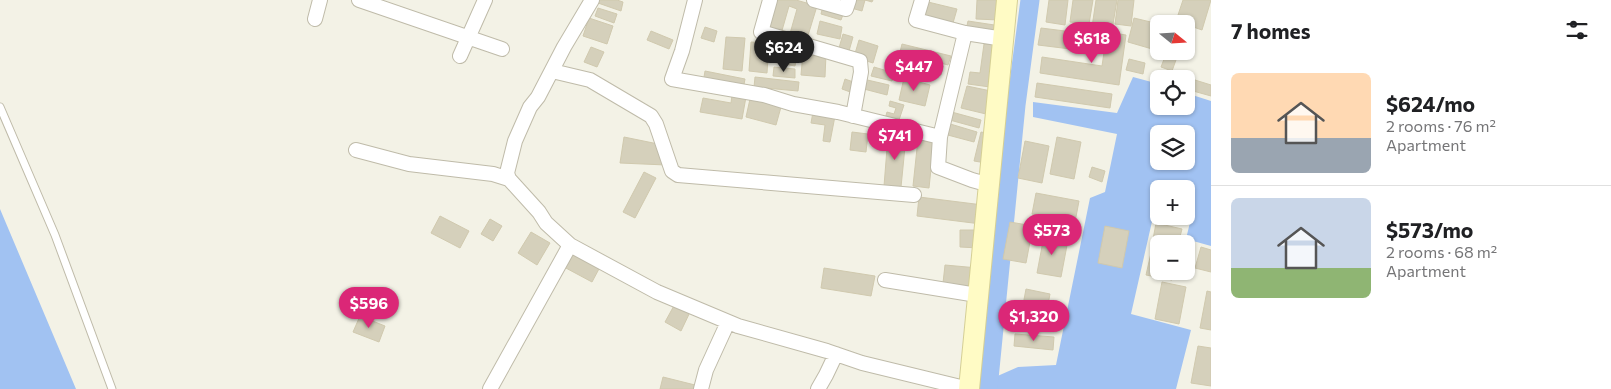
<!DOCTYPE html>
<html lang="en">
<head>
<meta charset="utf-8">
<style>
	:root { --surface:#fff; --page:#f6f6f6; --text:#202124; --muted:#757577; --line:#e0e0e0; --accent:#db2777 }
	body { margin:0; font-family:Commissioner,sans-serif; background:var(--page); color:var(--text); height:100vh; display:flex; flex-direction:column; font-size:19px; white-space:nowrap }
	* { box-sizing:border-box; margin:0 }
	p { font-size:16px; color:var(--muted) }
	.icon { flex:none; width:28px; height:28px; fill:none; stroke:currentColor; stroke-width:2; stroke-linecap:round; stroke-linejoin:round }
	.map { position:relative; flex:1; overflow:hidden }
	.side { display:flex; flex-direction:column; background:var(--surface); width:400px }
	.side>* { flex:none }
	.needle { width:32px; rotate:108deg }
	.buttons { position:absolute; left:1150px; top:15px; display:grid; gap:10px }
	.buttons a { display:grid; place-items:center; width:45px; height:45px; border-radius:8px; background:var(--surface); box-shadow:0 1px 4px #0004; font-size:25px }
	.price { position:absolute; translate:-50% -42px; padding:0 11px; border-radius:18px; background:var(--accent); color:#fff; font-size:16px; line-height:32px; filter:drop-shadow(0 1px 2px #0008) }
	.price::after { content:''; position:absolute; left:50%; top:30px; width:15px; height:11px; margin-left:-8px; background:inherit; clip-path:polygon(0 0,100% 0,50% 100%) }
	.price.selected { background:#222; color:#fff }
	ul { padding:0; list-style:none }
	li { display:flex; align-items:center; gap:15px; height:125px; padding:0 20px }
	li+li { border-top:1px solid var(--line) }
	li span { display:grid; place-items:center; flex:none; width:140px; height:100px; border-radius:8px; color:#555 }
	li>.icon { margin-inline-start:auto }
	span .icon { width:60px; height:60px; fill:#fffc; stroke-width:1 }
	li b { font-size:21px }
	h2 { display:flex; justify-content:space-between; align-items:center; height:60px; padding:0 20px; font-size:21px }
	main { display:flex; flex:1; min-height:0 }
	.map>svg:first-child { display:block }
	.water { fill:#a1c2f2; fill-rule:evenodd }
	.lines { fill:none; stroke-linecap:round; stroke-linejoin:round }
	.stream { stroke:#a1c2f2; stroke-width:5.5 }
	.canal { stroke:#a1c2f2; stroke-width:19 }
	.building { fill:#d5d0bb; stroke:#d0c9ae }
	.lane-casing { stroke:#bfbba9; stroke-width:9 }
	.street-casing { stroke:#bfbba9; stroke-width:16 }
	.secondary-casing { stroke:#d5cf95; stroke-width:22 }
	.lane { stroke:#fff; stroke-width:7 }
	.street { stroke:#fff; stroke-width:14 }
	.secondary { stroke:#fffbc5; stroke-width:20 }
</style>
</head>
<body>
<main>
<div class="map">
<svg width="1211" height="389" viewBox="0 0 1211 389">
	<rect width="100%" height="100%" fill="#f3f2e6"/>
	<!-- water -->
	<path class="water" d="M1133,77L1159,84V106H1186V93L1211,101V246L1186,239L1192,214L1186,212V189H1159V204H1156L1131,314L1191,330L1176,389H992L993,378L1018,367L1056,365L1090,198L1105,192L1117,134L1033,117V102L1117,113ZM1159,134H1186V161H1159Z
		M0,209L76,389H0Z"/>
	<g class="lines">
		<!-- stream -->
		<path class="stream" d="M987,386L998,389"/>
		<!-- canal -->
		<path class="canal" d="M988,389L1016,105L1030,0"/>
	</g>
	<!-- building -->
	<path class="building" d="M599,0H617L623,2L621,11L598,3Z
		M774,0H796L817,6L806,42L789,37L797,9L789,6L781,34L765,29Z
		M853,0H873L872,2L865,0L862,11L851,8Z
		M977,0H999V20L976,19Z
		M1049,0H1068L1065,25L1046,22Z
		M1073,0H1093L1089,24L1070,22Z
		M1096,0H1117L1112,30L1092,27Z
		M1118,0H1134L1131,26L1115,24Z
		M1183,0H1211L1202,30L1176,21Z
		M928,2L957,9L953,23L924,16Z
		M823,6L844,12L841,20L821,14Z
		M598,8L617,14L614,23L595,16Z
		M589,18L613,26L607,44L583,36Z
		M1134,18L1159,24V51L1128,42Z
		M820,21L842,27L840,39L817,34Z
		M968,21L1001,26L999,36L966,30Z
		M705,27L717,31L714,42L701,38Z
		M1041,28L1105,36L1103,53L1038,45Z
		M651,31L673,40L669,49L647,40Z
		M1107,32L1126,35L1119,85L1040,73L1042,57L1102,66Z
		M843,34L853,37L849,51L839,48Z
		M726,37L745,38L742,71L723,69Z
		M859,40L878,46L873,63L854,57Z
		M751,42L769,43L767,73L749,71Z
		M776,44L798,48L795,66L773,62Z
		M902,44L951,56L948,65L900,52Z
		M984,44L996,45L990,87L968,84L970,72L980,73Z
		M591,47L604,52L597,67L584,62Z
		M803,52L826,54L825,77L801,75Z
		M1166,54L1177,57L1172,71L1161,67Z
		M898,55L943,66L941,75L896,64Z
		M1129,59L1145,63L1143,74L1126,70Z
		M774,67L795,69V78L773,76Z
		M874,67L894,73L892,81L871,76Z
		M705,71L745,79L743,90L703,83Z
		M1179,75L1211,85V96L1186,89V79H1178Z
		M755,77L799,82L798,91L754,87Z
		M904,78L930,85L925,106L899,100Z
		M845,79L856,83L853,93L842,89Z
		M863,79L889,85L887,95L860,88Z
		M1037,83L1112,94L1110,108L1035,97Z
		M967,86L991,91L986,114L961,108Z
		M732,95L746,97L742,119L700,112L703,98L731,103Z
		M750,99L781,107L776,125L746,117Z
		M890,101L904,105L898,123L885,119L887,112L894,114L896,108L889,106Z
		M948,111L981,120L979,128L946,119Z
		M813,112L835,116L830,142L823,141L825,125L811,123Z
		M947,123L977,132L974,142L944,134Z
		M852,132L868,134L866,152L850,150Z
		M981,132L991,134L986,163L974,161Z
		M888,136L906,137L901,187L884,186Z
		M624,137L663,145L666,165L620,163Z
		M1057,137L1081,142L1074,179L1050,174Z
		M918,139L934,140L929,188L913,186Z
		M1025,141L1049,146L1042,183L1018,178Z
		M1092,167L1105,171L1102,182L1089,177Z
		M644,172L656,178L635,218L623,212Z
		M1036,193L1079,201L1075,222L1032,214Z
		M919,197L983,205L981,224L917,216Z
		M440,216L469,231L460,248L431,233Z
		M490,219L502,226L493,241L481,234Z
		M1010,222L1033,226L1026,263L1003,259Z
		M1156,223L1182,229L1178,244H1159V246L1152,245Z
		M1105,226L1129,231L1122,268L1098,263Z
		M960,230H980L979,248L960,247Z
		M531,232L550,243L537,265L518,253Z
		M1044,236L1068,240L1061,277L1037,273Z
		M1201,247L1211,250V272L1195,268Z
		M572,252L600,267L592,282L564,267Z
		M1151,253L1159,255V271H1174L1172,280L1146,275Z
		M945,265L978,268L976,287L943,283Z
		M824,268L875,276L871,296L821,288Z
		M1162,282L1186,287L1179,324L1155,319Z
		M1026,289L1050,294L1043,331L1019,326Z
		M1207,291L1211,292V330L1200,328Z
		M676,302L691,310L681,331L665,322Z
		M360,316L385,326L379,342L353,332Z
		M1015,334L1054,337L1053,350L1014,346Z
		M1198,346L1211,348V386L1191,383Z
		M663,377L699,386L697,389H660Z"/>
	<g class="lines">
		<!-- lane casing -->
		<g class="lane-casing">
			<path id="lane" d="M0,107L55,235L112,389"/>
		</g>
		<!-- street casing -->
		<g class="street-casing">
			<path id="street" d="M359,0L502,49
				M592,0L564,47L538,97L530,107L515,141L507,173L509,179L539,212L546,223L570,245L657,292L738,326L827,351L862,363L969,389
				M695,0L682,51L672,79L764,95L793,104L838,112L940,137L938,167L972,180L990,185
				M770,0L761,32L860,61L861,72L853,116
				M814,0L846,9L849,0
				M922,0L916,20L965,33L1004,39
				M315,19L320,0
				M460,56L485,0
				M552,71L590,80L651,116L656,124L672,171L678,175L914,195
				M940,137L965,33
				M356,150L409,164L493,174L509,179
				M885,280L977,295
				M490,389L570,245
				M701,389L706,370L728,322
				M818,389L826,375L836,354"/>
		</g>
		<!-- secondary casing -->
		<g class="secondary-casing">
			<path id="secondary" d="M969,389L1007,0"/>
		</g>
		<!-- lane -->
		<use href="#lane" class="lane"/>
		<!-- street -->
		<use href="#street" class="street"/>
		<!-- secondary -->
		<use href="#secondary" class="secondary"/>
	</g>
</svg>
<div class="buttons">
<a><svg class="needle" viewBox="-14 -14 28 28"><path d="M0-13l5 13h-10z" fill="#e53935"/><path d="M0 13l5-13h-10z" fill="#757577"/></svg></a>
<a><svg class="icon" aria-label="locate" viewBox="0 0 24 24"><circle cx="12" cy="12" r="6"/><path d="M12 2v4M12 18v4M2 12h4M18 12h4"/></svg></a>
<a><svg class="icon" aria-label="layers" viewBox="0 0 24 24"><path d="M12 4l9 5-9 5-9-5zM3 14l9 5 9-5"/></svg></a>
<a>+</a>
<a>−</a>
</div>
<b class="price" style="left:1092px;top:64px">$618</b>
<b class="price selected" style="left:784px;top:73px">$624</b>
<b class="price" style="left:914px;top:92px">$447</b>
<b class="price" style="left:895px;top:161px">$741</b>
<b class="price" style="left:1052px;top:256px">$573</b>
<b class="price" style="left:369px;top:329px">$596</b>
<b class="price" style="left:1034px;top:342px">$1,320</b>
</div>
<section class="side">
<h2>7 homes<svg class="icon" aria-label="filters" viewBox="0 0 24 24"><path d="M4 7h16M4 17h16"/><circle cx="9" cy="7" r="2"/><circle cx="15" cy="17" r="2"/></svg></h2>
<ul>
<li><span style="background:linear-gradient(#ffd9b3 65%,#9aa5b1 0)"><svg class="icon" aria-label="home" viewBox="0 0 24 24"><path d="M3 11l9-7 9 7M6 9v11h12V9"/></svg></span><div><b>$624/mo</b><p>2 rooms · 76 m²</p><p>Apartment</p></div></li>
<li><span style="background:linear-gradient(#c9d6e8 70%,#8fb573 0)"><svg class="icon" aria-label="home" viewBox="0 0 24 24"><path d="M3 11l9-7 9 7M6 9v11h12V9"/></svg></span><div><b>$573/mo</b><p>2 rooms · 68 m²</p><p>Apartment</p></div></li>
</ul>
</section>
</main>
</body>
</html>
